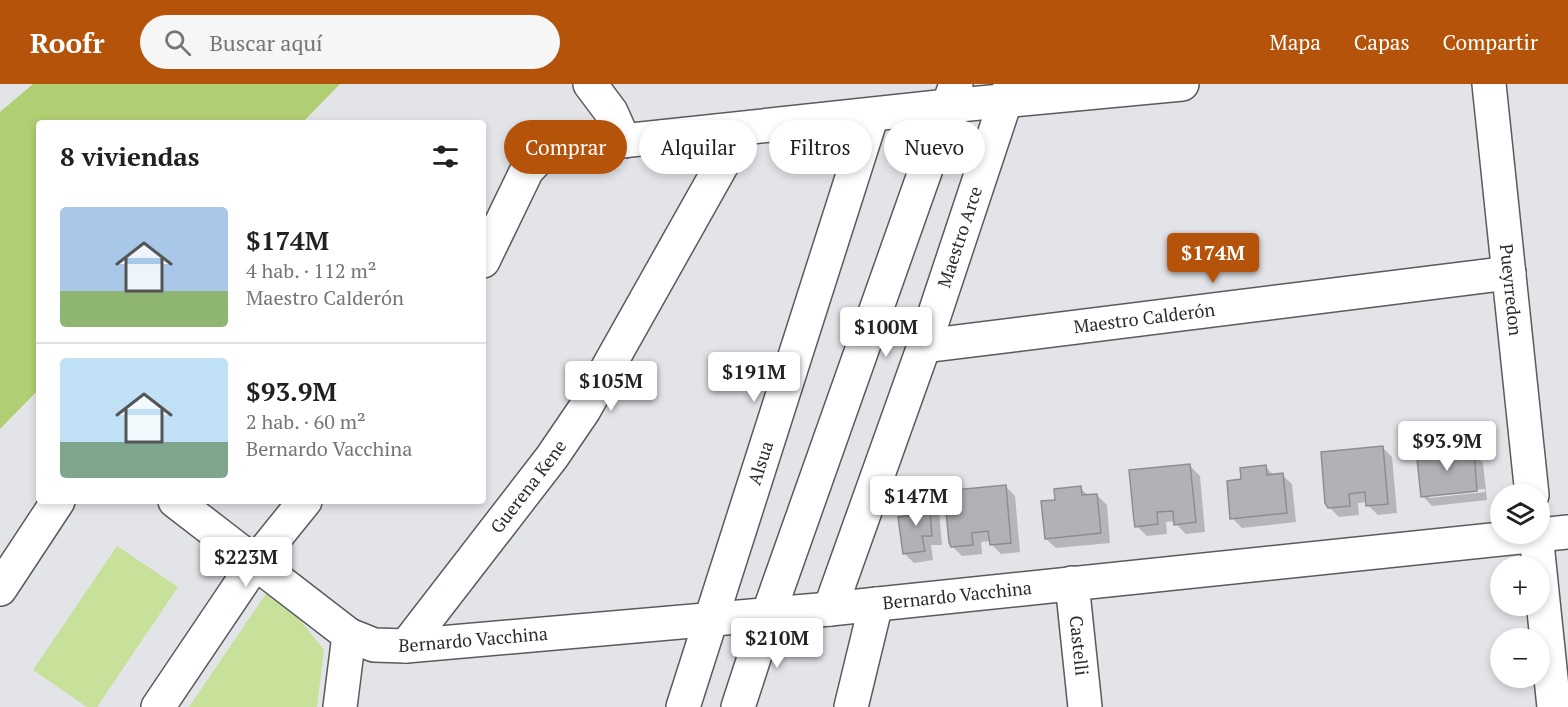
<!DOCTYPE html>
<html lang="es">
<head>
<meta charset="utf-8">
<style>
	:root { --surface:#fff; --page:#f6f6f6; --text:#202124; --muted:#757577; --line:#e0e0e0; --accent:#b45309 }
	body { margin:0; font-family:"PT Serif",serif; background:var(--page); color:var(--text); height:100vh; display:flex; flex-direction:column; font-size:22px; white-space:nowrap }
	* { box-sizing:border-box; margin:0 }
	p { font-size:20px; color:var(--muted) }
	.icon { flex:none; width:33px; height:33px; fill:none; stroke:currentColor; stroke-width:2; stroke-linecap:round; stroke-linejoin:round }
	.map { position:relative; flex:1; overflow:hidden }
	.details { position:absolute; left:36px; top:36px; width:450px; height:384px; display:flex; flex-direction:column; background:var(--surface); border-radius:6px; box-shadow:0 3px 9px #0003 }
	.details>* { flex:none }
	.top-card { position:absolute; left:504px; top:36px; width:570px; height:54px; display:flex; gap:12px }
	.fabs { position:absolute; left:1490px; top:400px; display:grid; gap:12px }
	.fabs a { display:grid; place-items:center; width:60px; height:60px; border-radius:50%; background:var(--surface); box-shadow:0 3px 9px #0003; font-size:30px }
	.price { position:absolute; translate:-50% -51px; padding:0 14px; border-radius:6px; background:#fff; color:#222; font-size:20px; line-height:39px; filter:drop-shadow(0 2px 3px #0008) }
	.price::after { content:''; position:absolute; left:50%; top:36px; width:18px; height:14px; margin-left:-9px; background:inherit; clip-path:polygon(0 0,100% 0,50% 100%) }
	.price.active { background:var(--accent); color:#fff }
	ul { padding:0; list-style:none }
	li { display:flex; align-items:center; gap:18px; height:150px; padding:0 24px }
	li+li { border-top:2px solid var(--line) }
	li span { display:grid; place-items:center; flex:none; width:168px; height:120px; border-radius:6px; color:#555 }
	li>.icon { margin-inline-start:auto }
	span .icon { width:72px; height:72px; fill:#fffc; stroke-width:1 }
	li b { font-size:26px }
	h2 { display:flex; justify-content:space-between; align-items:center; height:72px; padding:0 24px; font-size:26px }
	.tag { padding:0 21px; border-radius:27px; background:var(--surface); box-shadow:0 3px 9px #0003; font-size:21px; line-height:54px }
	.tag.active { background:var(--accent); color:#fff }
	header { display:flex; align-items:center; gap:36px; box-sizing:border-box; height:84px; padding:0 30px; background:var(--accent); color:#fff }
	header strong { font-size:28px }
	nav { display:flex; gap:33px; margin-inline-start:auto; font-size:21px }
	.search { width:420px; height:54px; background:var(--page); display:flex; align-items:center; gap:15px; box-sizing:border-box; padding:0 21px; border-radius:33px; color:var(--muted); font-size:22px }
	.map>svg:first-child { display:block }
	.green { fill:#c7e09a }
	.water { fill:#b0cf73 }
	.shadow { fill:#0003; fill-rule:evenodd }
	.building { fill:#b1b2b6; stroke:#8d8e92; stroke-width:1.5 }
	.lines { fill:none; stroke-linecap:round; stroke-linejoin:round }
	.minor-casing { stroke:#595a5e; stroke-width:36 }
	.major-casing { stroke:#595a5e; stroke-width:36 }
	.minor { stroke:#fff; stroke-width:33 }
	.major { stroke:#fff; stroke-width:33 }
	.labels { text-anchor:middle; stroke-width:4.5; stroke-linejoin:round; paint-order:stroke }
	.street-label { font-size:18px; fill:#2a2b2c; stroke:#f0f1f5 }
</style>
</head>
<body>
<header>
<strong>Roofr</strong>
<div class="search"><svg class="icon" aria-label="search" viewBox="0 0 24 24"><circle cx="10" cy="10" r="6"/><path d="M15 15l6 6"/></svg>Buscar aquí</div>
<nav><a>Mapa</a><a>Capas</a><a>Compartir</a></nav>
</header>
<div class="map">
<svg width="1568" height="623" viewBox="0 0 1568 623">
	<rect width="100%" height="100%" fill="#e3e4e8"/>
	<!-- green -->
	<path class="green" d="M117,462L178,503L97,623H87L33,586Z
		M272,501L324,566L317,623H189Z"/>
	<!-- water -->
	<path class="water" d="M33,0H340L302,39H39V305L0,345V28Z"/>
	<!-- shadow -->
	<path class="shadow" d="M1456,361L1465,370L1473,369L1483,379L1487,416L1432,422L1423,412L1433,375ZM1485,405V408L1429,414V410Z
		M1382,363L1392,373L1397,429L1378,431L1368,421V418L1358,419L1359,431L1339,433L1329,423Z
		M1190,382L1200,392L1205,448L1186,450L1176,440V437L1166,438L1167,450L1147,452L1137,442Z
		M1266,383L1274,392L1282,391L1292,400L1296,438L1242,444L1232,434L1242,397Z
		M1005,402L1015,412L1020,468L1001,470L991,460V457L981,458L982,470L962,472L952,462Z
		M1080,404L1089,412L1097,411L1107,421L1110,459L1056,464L1046,455L1057,417Z
		M929,417L939,426L942,461H931L933,476L914,479L904,469L913,432Z"/>
	<!-- building -->
	<path class="building" d="M1457,360L1458,369L1474,367L1477,407L1421,413L1417,375L1432,374L1431,362Z
		M1383,362L1388,420L1366,422L1365,408L1349,410L1350,422L1328,424L1325,419L1321,368Z
		M1190,380L1196,438L1174,441L1173,427L1157,428L1158,440L1135,443L1134,437L1129,386Z
		M1266,381L1267,391L1283,389L1287,429L1230,435L1227,397L1241,395L1240,384Z
		M1006,401L1011,459L990,461L988,447L972,449L973,461L951,463L949,458L944,407Z
		M1081,402L1082,411L1097,410L1101,449L1045,455L1041,417L1055,416L1054,405Z
		M929,415L932,452H922L925,467L903,470L898,433L912,431L911,417Z"/>
	<g class="lines">
		<!-- minor casing -->
		<g class="minor-casing">
			<g id="minor">
				<path d="M590,0L611,28L624,57"/>
				<path id="s1" d="M1489,0L1532,411"/>
				<path d="M483,177L527,86L547,65L948,22L1182,0"/>
				<path id="s2" d="M924,262L1509,189"/>
				<path id="s3" d="M175,417L349,551L374,561L406,562L830,525L1568,448"/>
				<path d="M1536,450L1554,623"/>
				<path id="s4" d="M1072,499L1085,623"/>
				<path d="M0,505L58,417"/>
				<path id="s5" d="M830,525L924,262L1011,0"/>
				<path id="s6" d="M406,562L552,373L584,326L742,45"/>
				<path d="M158,623L255,479L305,417"/>
				<path d="M340,623L349,551"/>
				<path id="s7" d="M683,623L872,31"/>
				<path d="M851,623L876,520"/>
			</g>
		</g>
		<!-- major casing -->
		<g class="major-casing">
			<path id="major" d="M738,623L768,531L956,0"/>
		</g>
		<!-- minor -->
		<use href="#minor" class="minor"/>
		<!-- major -->
		<use href="#major" class="major"/>
	</g>
	<g class="labels">
		<!-- street labels -->
		<g class="street-label">
			<text dy="6" stroke="none"><textPath href="#s5" startOffset="394">Maestro Arce</textPath></text>
			<text dy="6" stroke="none"><textPath href="#s1" startOffset="207">Pueyrredon</textPath></text>
			<text dy="6" stroke="none"><textPath href="#s2" startOffset="222">Maestro Calderón</textPath></text>
			<text dy="6" stroke="none"><textPath href="#s7" startOffset="256">Alsua</textPath></text>
			<text dy="6" stroke="none"><textPath href="#s6" startOffset="201">Guerena Kene</textPath></text>
			<text dy="6" stroke="none"><textPath href="#s3" startOffset="832">Bernardo Vacchina</textPath></text>
			<text dy="6" stroke="none"><textPath href="#s3" startOffset="346">Bernardo Vacchina</textPath></text>
			<text dy="6" stroke="none"><textPath href="#s4" startOffset="63">Castelli</textPath></text>
		</g>
	</g>
</svg>
<div class="fabs">
<a><svg class="icon" aria-label="layers" viewBox="0 0 24 24"><path d="M12 4l9 5-9 5-9-5zM3 14l9 5 9-5"/></svg></a>
<a>+</a>
<a>−</a>
</div>
<b class="price active" style="left:1213px;top:200px">$174M</b>
<b class="price" style="left:886px;top:274px">$100M</b>
<b class="price" style="left:754px;top:319px">$191M</b>
<b class="price" style="left:611px;top:328px">$105M</b>
<b class="price" style="left:1447px;top:388px">$93.9M</b>
<b class="price" style="left:916px;top:443px">$147M</b>
<b class="price" style="left:246px;top:504px">$223M</b>
<b class="price" style="left:777px;top:585px">$210M</b>
<div class="top-card">
<a class="tag active">Comprar</a>
<a class="tag">Alquilar</a>
<a class="tag">Filtros</a>
<a class="tag">Nuevo</a>
</div>
<section class="details">
<h2>8 viviendas<svg class="icon" aria-label="filters" viewBox="0 0 24 24"><path d="M4 7h16M4 17h16"/><circle cx="9" cy="7" r="2"/><circle cx="15" cy="17" r="2"/></svg></h2>
<ul>
<li><span style="background:linear-gradient(#a9c7e8 70%,#8fb573 0)"><svg class="icon" aria-label="home" viewBox="0 0 24 24"><path d="M3 11l9-7 9 7M6 9v11h12V9"/></svg></span><div><b>$174M</b><p>4 hab. · 112 m²</p><p>Maestro Calderón</p></div></li>
<li><span style="background:linear-gradient(#bfe0f5 70%,#7fa58c 0)"><svg class="icon" aria-label="home" viewBox="0 0 24 24"><path d="M3 11l9-7 9 7M6 9v11h12V9"/></svg></span><div><b>$93.9M</b><p>2 hab. · 60 m²</p><p>Bernardo Vacchina</p></div></li>
</ul>
</section>
</div>
</body>
</html>
